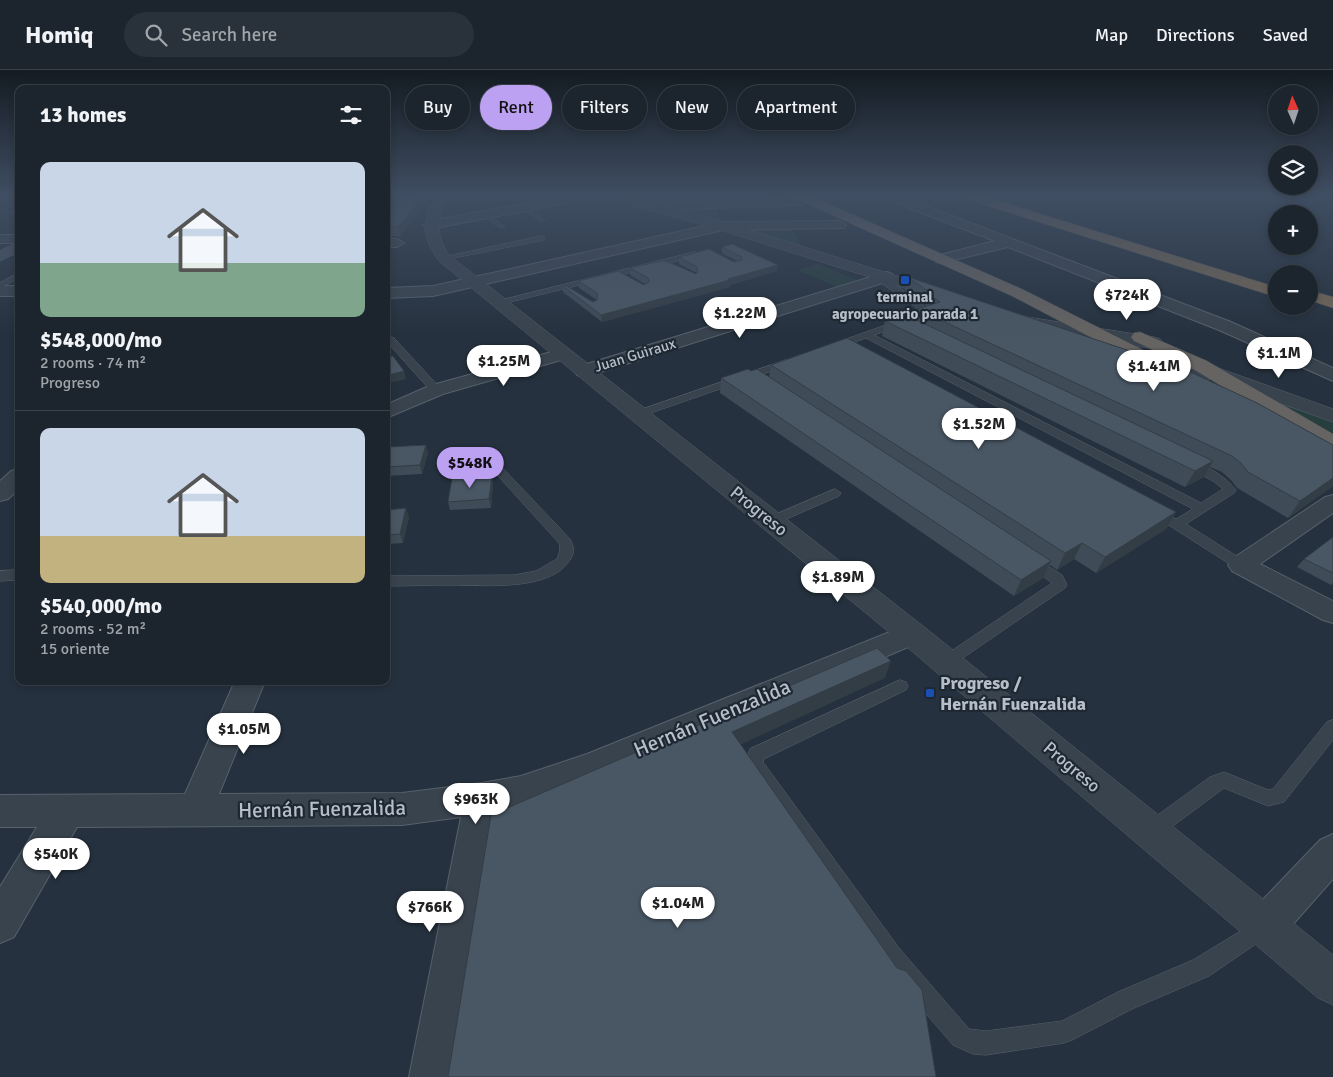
<!DOCTYPE html>
<html lang="en">
<head>
<meta charset="utf-8">
<style>
	:root { --surface:#1c252e; --page:#29313a; --text:#f1f3f6; --muted:#a0a5aa; --line:#3a424a; --accent:#bca0f2 }
	body { margin:0; font-family:Signika,sans-serif; background:var(--page); color:var(--text); height:100vh; display:flex; flex-direction:column; font-size:19px; white-space:nowrap }
	* { box-sizing:border-box; margin:0 }
	p { font-size:16px; color:var(--muted) }
	.icon { flex:none; width:28px; height:28px; fill:none; stroke:currentColor; stroke-width:2; stroke-linecap:round; stroke-linejoin:round }
	.map { position:relative; flex:1; overflow:hidden }
	.sheet { position:absolute; left:15px; top:15px; width:375px; height:600px; display:flex; flex-direction:column; background:var(--surface); border-radius:10px; box-shadow:0 2px 8px #0003,0 0 0 1px var(--line) }
	.sheet>* { flex:none }
	.top-card { position:absolute; left:405px; top:15px; width:475px; height:45px; display:flex; gap:10px }
	.needle { width:32px; rotate:357deg }
	.controls { position:absolute; left:1268px; top:15px; display:grid; gap:10px }
	.controls a { display:grid; place-items:center; width:50px; height:50px; border-radius:50%; background:var(--surface); box-shadow:0 2px 8px #0003,0 0 0 1px var(--line); font-size:25px }
	.price { position:absolute; translate:-50% -42px; padding:0 11px; border-radius:18px; background:#fff; color:#222; font-size:16px; line-height:32px; filter:drop-shadow(0 1px 2px #0008) }
	.price::after { content:''; position:absolute; left:50%; top:30px; width:15px; height:11px; margin-left:-8px; background:inherit; clip-path:polygon(0 0,100% 0,50% 100%) }
	.price.active { background:var(--accent); color:#111 }
	ul { padding:0; list-style:none }
	li { display:grid; align-content:center; gap:10px; height:265px; padding:0 25px }
	li+li { border-top:1px solid var(--line) }
	li span { display:grid; place-items:center; height:155px; border-radius:10px; color:#555 }
	li>.icon { margin-inline-start:auto }
	span .icon { width:90px; height:90px; fill:#fffc; stroke-width:1 }
	li b { font-size:21px }
	h2 { display:flex; justify-content:space-between; align-items:center; height:60px; padding:0 25px; font-size:21px }
	.chip { padding:0 18px; border-radius:22px; background:var(--surface); box-shadow:0 2px 8px #0003,0 0 0 1px var(--line); font-size:18px; line-height:45px }
	.chip.active { background:var(--accent); color:#111 }
	header { display:flex; align-items:center; gap:30px; box-sizing:border-box; height:70px; padding:0 25px; background:var(--surface); border-bottom:1px solid var(--line) }
	header strong { font-size:24px }
	nav { display:flex; gap:28px; margin-inline-start:auto; font-size:18px }
	.search { width:350px; height:45px; background:var(--page); display:flex; align-items:center; gap:12px; box-sizing:border-box; padding:0 18px; border-radius:28px; color:var(--muted); font-size:19px }
	.map>svg:first-child { display:block }
	.green { fill:#273e3f }
	.lines { fill:none; stroke-linecap:round; stroke-linejoin:round }
	.service-casing { stroke:#57616c; stroke-width:1 }
	.minor-casing { stroke:#57616c; stroke-width:2 }
	.tertiary-casing { stroke:#57616c; stroke-width:1 }
	.secondary-casing { stroke:#57616c; stroke-width:1 }
	.trunk-casing { stroke:#444e59; stroke-width:1 }
	.motorway-casing { stroke:#444e59; stroke-width:1 }
	.service { fill:#39434e; fill-rule:evenodd }
	.minor { fill:#39434e; fill-rule:evenodd }
	.tertiary { fill:#39434e; fill-rule:evenodd }
	.secondary { fill:#475261; fill-rule:evenodd }
	.trunk { fill:#666462; fill-rule:evenodd }
	.motorway { fill:#746756; fill-rule:evenodd }
	.wall { fill:#3f4b56 }
	.shaded-wall { fill:#333d46 }
	.building { fill:#495764; stroke:#333d46 }
	.transit-dot { fill:#1a4fb4; stroke:#1e2833; stroke-width:2 }
	.labels { text-anchor:middle; stroke-width:4.5; stroke-linejoin:round; paint-order:stroke }
	.far-poi-label { font-size:15px; font-weight:bold; fill:#b5bec9; stroke:#1e2833 }
	.far-street-label { font-size:15px; fill:#b5bec9; stroke:#1e2833 }
	.street-label { font-size:18px; fill:#b5bec9; stroke:#1e2833 }
	.poi-label { font-size:18px; font-weight:bold; fill:#b5bec9; stroke:#1e2833; text-anchor:start }
	.near-street-label { font-size:21px; fill:#b5bec9; stroke:#1e2833 }
</style>
</head>
<body>
<header>
<strong>Homiq</strong>
<div class="search"><svg class="icon" aria-label="search" viewBox="0 0 24 24"><circle cx="10" cy="10" r="6"/><path d="M15 15l6 6"/></svg>Search here</div>
<nav><a>Map</a><a>Directions</a><a>Saved</a></nav>
</header>
<div class="map">
<svg width="1333" height="1007" viewBox="0 0 1333 1007">
	<rect width="100%" height="100%" fill="#25313e"/>
	<!-- green -->
	<path class="green" d="M669,137H716L720,151Z
		M793,159L801,176L743,160Z
		M818,194L857,210L837,217L798,200Z
		M1269,329L1333,349V363Z"/>
	<g class="lines">
		<!-- service casing -->
		<g class="service-casing">
			<path id="service" d="M521,136H525L545,150L540,151L521,138Z
				M14,141H19V145L12,144L11,143Z
				M483,144H487L505,157L500,158L483,146Z
				M541,166H544V170L444,190L440,188Z
				M695,182L699,184L698,186L498,235L494,232Z
				M19,203V208L0,218V213Z
				M878,207H884L923,234L926,242L923,248L874,265L1201,433L1223,419L1213,411L1187,397L1185,395L1187,393C1201,389 1228,409 1236,420L1234,423L1186,454L1246,492L1248,495L1246,498H1236L1148,442L1154,438L1176,449L1193,439L866,268L838,278H832V274L917,244L916,237L878,211Z
				M386,265L394,268L440,318V322H432L386,271Z
				M786,290L791,293L789,295L642,346L638,347L633,344L634,342Z
				M493,391L497,392L570,469C574,476 575,483 570,490C550,522 484,515 451,515C430,515 408,516 386,516V506L514,505L536,501L557,489L560,480L559,473L489,396L487,394L489,392Z
				M835,419L841,423L839,426L775,454L771,455L765,451L767,448Z
				M1032,486L1062,505L1067,515L1065,518L951,596L946,598L941,596L938,592L941,588L1052,513L1027,494L1025,491L1027,488Z
				M19,500V510L0,511V501Z
				M900,610L906,612L908,616L906,620L764,689L763,692L899,878L969,959L986,961L1062,951L1118,922L1193,890L1262,848L1269,851L1272,858L1269,865L1209,906L1134,938L1072,970L1064,973L986,985L973,984L953,975L883,894L745,693L750,679Z
				M1333,650V670L1284,732L1268,736L1224,718L1158,767L1151,770L1144,767L1142,761L1144,755L1210,707L1224,702L1268,720L1273,719L1327,652Z"/>
		</g>
		<!-- minor casing -->
		<g class="minor-casing">
			<path id="minor" d="M570,125H594L588,129L430,159L423,155L430,151Z
				M881,125H897L1231,252L1333,298V311L1219,260L1008,177L941,193L936,192L934,189L936,186L995,171L883,128Z
				M798,128L804,132L802,135L651,140L645,136L651,132Z
				M839,151L846,155L844,158L723,160L433,226L386,228V218L433,216L723,152Z
				M0,165H19V173H0Z
				M386,169H397L404,173L397,177H386Z
				M887,202L892,204L895,207L892,210L591,305L584,307L577,305L575,301L577,297Z
				M0,216H19V226H0Z
				M562,279L568,280L571,284L568,288L443,324L386,348V335L429,316Z
				M19,399V419L8,429L0,431V411L11,401Z
				M1333,425V443L1260,494L1333,531V553L1323,550L1232,501L1228,495L1232,489L1325,427Z
				M912,553L922,557L926,564L922,571L605,707L521,736L497,741L455,1007H409L461,747L402,755L77,757L14,867L0,873V817L37,757H0V725L185,724L235,611H265L219,724L402,723L482,713L521,706L587,684Z
				M1333,764V809L1279,870L1265,876L1251,870L1245,856L1251,842L1320,770Z"/>
		</g>
		<!-- tertiary casing -->
		<g class="tertiary-casing">
			<path id="tertiary" d="M437,125H449C438,147 434,164 449,185L923,556L1333,885V935L1318,928L901,572L439,191C421,165 421,152 437,125Z
				M604,125H624L721,151L948,222L950,225L948,228H936L711,157L606,128Z
				M1027,247L1154,267L1160,269L1163,273L1160,277L1154,279L1021,256L1018,252L1021,248Z
				M1159,294L1187,299L1214,297L1221,299L1333,339V352L1212,309L1187,311L1152,304L1149,300L1152,296Z"/>
		</g>
		<!-- secondary casing -->
		<g class="secondary-casing">
			<path id="secondary" d="M19,172V182L0,191V181Z"/>
		</g>
		<!-- trunk casing -->
		<g class="trunk-casing">
			<path id="trunk" d="M792,125H808L1024,220L1167,292L1170,296L1167,300L1160,302L1153,300L1012,226L794,128Z
				M1140,262L1207,291L1333,364V380L1325,378L1193,299L1134,271L1131,267L1134,263Z"/>
		</g>
		<!-- motorway casing -->
		<g class="motorway-casing">
			<path id="motorway" d="M961,125H980L1276,217V227L963,128Z
				M1309,220L1333,227V238L1309,230Z"/>
		</g>
		<!-- service -->
		<use href="#service" class="service"/>
		<!-- minor -->
		<use href="#minor" class="minor"/>
		<!-- tertiary -->
		<use href="#tertiary" class="tertiary"/>
		<!-- secondary -->
		<use href="#secondary" class="secondary"/>
		<!-- trunk -->
		<use href="#trunk" class="trunk"/>
		<!-- motorway -->
		<use href="#motorway" class="motorway"/>
	</g>
	<!-- wall -->
	<path class="wall" d="M395,125H429V127L418,139L419,143L400,166H386V146Z
		M722,177L777,201L730,215V217L602,252L563,222L562,215L593,232L597,230L579,218L578,211L644,215L645,214L630,205V198L696,204L697,203L679,194V187L734,192L737,191L722,183Z
		M908,207L1333,416L1288,448L1237,418L1231,410L1222,402L1210,397L1204,407L1185,417L882,266L885,251L915,249L917,239L926,237L925,234L905,220Z
		M771,295L1176,442L1166,459L1096,503L1074,489L1057,500L1050,495L1043,508L1014,526L720,323L721,308L751,301L769,307Z
		M386,382L428,383L422,404L386,406Z
		M492,406L493,414L491,438L450,440L448,432Z
		M386,440L409,447L403,473L386,474Z
		M1333,467V513L1331,515L1297,497L1304,489Z"/>
	<!-- shaded-wall -->
	<path class="shaded-wall" d="M395,125H402L403,128L386,146V135Z
		M421,125H429V127L418,139L419,143L400,166L398,157L414,134Z
		M778,195L777,201L730,215V217L602,252L601,245Z
		M404,301L406,309L386,314V306Z
		M426,375L428,383L422,404L420,395Z
		M1213,391L1204,407L1185,417L1195,401Z
		M492,406L493,414L491,438L489,429Z
		M1333,408V416L1288,448L1300,431Z
		M406,438L409,447L403,473L400,464Z
		M1176,442L1166,459L1096,503L1105,487Z
		M1082,473L1074,489L1057,500L1065,483Z
		M1051,491L1043,508L1014,526L1021,510Z
		M891,591L885,608L731,679L732,662Z"/>
	<!-- building -->
	<path class="building" d="M386,125H395L386,135Z
		M405,125H421L414,134H417L398,157H386V146Z
		M732,174L778,195L728,209L730,210L601,245L562,215H565L593,232L597,230V223L578,211L618,201L644,215L649,212L648,208L630,198L661,191H666L696,204L698,202L697,197L679,187L709,179L734,192L742,190V187L722,177Z
		M908,207L1184,299L1257,333L1333,375V408L1300,431L1248,402L1241,393L1232,386L917,239L940,232L931,226L928,221Z
		M904,244L1213,391L1195,401L885,251Z
		M847,268L1176,442L1105,487L1082,473L1065,483L771,295Z
		M393,286L404,301L386,306V288Z
		M748,299L751,301L757,299L1051,491L1021,510L721,308Z
		M426,375L420,395L386,397V382L388,377Z
		M492,406L489,429L448,432L452,408Z
		M406,438L400,464L386,465V440Z
		M1333,467V503L1304,489Z
		M877,578L891,591L732,662L897,898L906,901L922,920L936,1007H448L491,745Z"/>
	<!-- sky -->
	<linearGradient id="sky" x2="0" y2="1"><stop stop-color="#141b22"/><stop offset="0.47" stop-color="#404e63"/><stop offset="1" stop-color="#404e63" stop-opacity="0"/></linearGradient>
	<rect width="1333" height="266" fill="url(#sky)"/>
	<!-- markers -->
	<g class="transit-dot">
		<rect x="900" y="205" width="10" height="10" rx="2.5"/>
		<rect x="925" y="618" width="10" height="10" rx="2.5"/>
	</g>
	<g class="labels">
		<!-- far-poi labels -->
		<g class="far-poi-label">
			<text x="905" y="232">terminal<tspan x="905" dy="17">agropecuario parada 1</tspan></text>
		</g>
		<!-- far-street labels -->
		<g class="far-street-label">
			<text transform="translate(635 285) rotate(-17)" y="5">Juan Guiraux</text>
		</g>
		<!-- street labels -->
		<g class="street-label">
			<text transform="translate(759 441) rotate(39)" y="6">Progreso</text>
			<text transform="translate(1072 697) rotate(40)" y="6">Progreso</text>
		</g>
		<!-- poi labels -->
		<g class="poi-label">
			<text x="940" y="619">Progreso /<tspan x="940" dy="21">Hernán Fuenzalida</tspan></text>
		</g>
		<!-- near-street labels -->
		<g class="near-street-label">
			<text transform="translate(712 648) rotate(-23)" y="7">Hernán Fuenzalida</text>
			<text transform="translate(322 739) rotate(-1)" y="7">Hernán Fuenzalida</text>
		</g>
	</g>
</svg>
<div class="controls">
<a><svg class="needle" viewBox="-14 -14 28 28"><path d="M0-13l5 13h-10z" fill="#e53935"/><path d="M0 13l5-13h-10z" fill="#a0a5aa"/></svg></a>
<a><svg class="icon" aria-label="layers" viewBox="0 0 24 24"><path d="M12 4l9 5-9 5-9-5zM3 14l9 5 9-5"/></svg></a>
<a>+</a>
<a>−</a>
</div>
<b class="price" style="left:1127px;top:251px">$724K</b>
<b class="price" style="left:740px;top:269px">$1.22M</b>
<b class="price" style="left:1279px;top:309px">$1.1M</b>
<b class="price" style="left:504px;top:317px">$1.25M</b>
<b class="price" style="left:1154px;top:322px">$1.41M</b>
<b class="price" style="left:979px;top:380px">$1.52M</b>
<b class="price active" style="left:470px;top:419px">$548K</b>
<b class="price" style="left:838px;top:533px">$1.89M</b>
<b class="price" style="left:244px;top:685px">$1.05M</b>
<b class="price" style="left:476px;top:755px">$963K</b>
<b class="price" style="left:56px;top:810px">$540K</b>
<b class="price" style="left:678px;top:859px">$1.04M</b>
<b class="price" style="left:430px;top:863px">$766K</b>
<div class="top-card">
<a class="chip">Buy</a>
<a class="chip active">Rent</a>
<a class="chip">Filters</a>
<a class="chip">New</a>
<a class="chip">Apartment</a>
</div>
<section class="sheet">
<h2>13 homes<svg class="icon" aria-label="filters" viewBox="0 0 24 24"><path d="M4 7h16M4 17h16"/><circle cx="9" cy="7" r="2"/><circle cx="15" cy="17" r="2"/></svg></h2>
<ul>
<li><span style="background:linear-gradient(#c9d6e8 65%,#7fa58c 0)"><svg class="icon" aria-label="home" viewBox="0 0 24 24"><path d="M3 11l9-7 9 7M6 9v11h12V9"/></svg></span><div><b>$548,000/mo</b><p>2 rooms · 74 m²</p><p>Progreso</p></div></li>
<li><span style="background:linear-gradient(#c9d6e8 70%,#c2b280 0)"><svg class="icon" aria-label="home" viewBox="0 0 24 24"><path d="M3 11l9-7 9 7M6 9v11h12V9"/></svg></span><div><b>$540,000/mo</b><p>2 rooms · 52 m²</p><p>15 oriente</p></div></li>
</ul>
</section>
</div>
</body>
</html>
